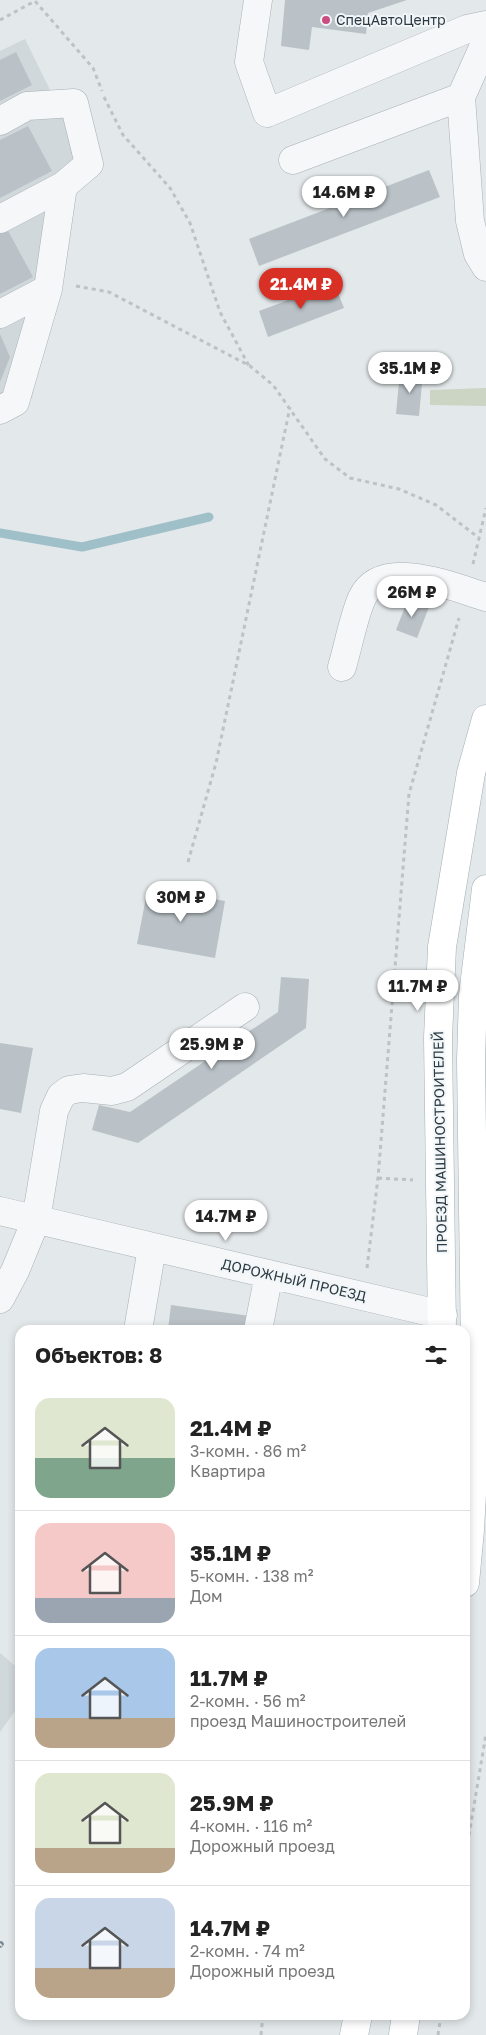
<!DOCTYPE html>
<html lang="ru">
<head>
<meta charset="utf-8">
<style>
	:root { --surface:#fff; --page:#f6f6f6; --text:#222; --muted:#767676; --line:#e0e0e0; --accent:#d93025 }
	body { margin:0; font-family:"Golos Text",sans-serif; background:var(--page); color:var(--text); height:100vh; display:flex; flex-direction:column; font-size:19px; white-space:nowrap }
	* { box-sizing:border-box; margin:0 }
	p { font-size:16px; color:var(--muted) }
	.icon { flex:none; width:28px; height:28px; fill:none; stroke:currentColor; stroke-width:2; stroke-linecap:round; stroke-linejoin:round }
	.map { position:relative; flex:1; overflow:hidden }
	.panel { position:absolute; left:15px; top:1325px; width:455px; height:695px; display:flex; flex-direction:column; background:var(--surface); border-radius:15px; box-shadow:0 2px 8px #0003 }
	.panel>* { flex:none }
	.price { position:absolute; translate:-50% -42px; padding:0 11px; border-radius:18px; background:#fff; color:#222; font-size:16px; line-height:32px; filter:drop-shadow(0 1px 2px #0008) }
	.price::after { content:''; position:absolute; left:50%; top:30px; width:15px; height:11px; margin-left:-8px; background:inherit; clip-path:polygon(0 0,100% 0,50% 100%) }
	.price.current { background:var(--accent); color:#fff }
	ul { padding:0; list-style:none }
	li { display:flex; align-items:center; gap:15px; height:125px; padding:0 20px }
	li+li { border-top:1px solid var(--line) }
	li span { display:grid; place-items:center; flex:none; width:140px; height:100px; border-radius:15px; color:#555 }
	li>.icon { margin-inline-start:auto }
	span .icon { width:60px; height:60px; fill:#fffc; stroke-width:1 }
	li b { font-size:21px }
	h2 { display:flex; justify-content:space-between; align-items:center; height:60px; padding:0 20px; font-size:21px }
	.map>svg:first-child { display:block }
	.built { fill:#d1d8dc }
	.green { fill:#ccd4c4 }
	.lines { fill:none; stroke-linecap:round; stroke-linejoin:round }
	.stream { stroke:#9fbfc9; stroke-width:9 }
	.building { fill:#bac2c7 }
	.minor-casing { stroke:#a8b0b4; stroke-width:29 }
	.major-casing { stroke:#a2afb6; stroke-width:29 }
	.path { stroke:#bcc2c6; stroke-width:3; stroke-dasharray:4 4; stroke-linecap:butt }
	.minor { stroke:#f5f7f9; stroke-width:28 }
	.major { stroke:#fff; stroke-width:28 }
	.rail-casing { stroke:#7c8b93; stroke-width:5.5 }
	.rail { stroke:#f2f6f8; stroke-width:4; stroke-dasharray:11; stroke-linecap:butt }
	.poi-dot { fill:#ca4d82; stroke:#f2f6f8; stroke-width:2 }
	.labels { text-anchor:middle; stroke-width:4; stroke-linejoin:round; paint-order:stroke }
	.poi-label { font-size:14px; fill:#2b3a42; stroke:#f2f6f8; text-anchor:start }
	.street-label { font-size:14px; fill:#2b3a42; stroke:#f2f6f8 }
</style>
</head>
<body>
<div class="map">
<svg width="486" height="2035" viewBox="0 0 486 2035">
	<rect width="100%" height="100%" fill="#e3e8ea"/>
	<!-- built -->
	<path class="built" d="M25,39L83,157L32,398L0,415V51Z
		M0,1653L20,1670V1704L0,1732Z"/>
	<!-- green -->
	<path class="green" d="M486,388V406L430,405V390Z"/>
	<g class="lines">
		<!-- stream -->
		<path class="stream" d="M0,533L82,547L209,517"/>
	</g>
	<!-- building -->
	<path class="building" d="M285,0H407L368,13L366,34L312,27L309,50L281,46Z
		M16,52L32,85L0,101V60Z
		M28,126L52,171L0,198V140Z
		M429,170L440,197L259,266L249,239Z
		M6,227L33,277L0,294V230Z
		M334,283L344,308L268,337L259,311Z
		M0,334L10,357L0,382Z
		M400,371L423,373L419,416L396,414Z
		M408,599L429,607L417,638L396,630Z
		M148,887L225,901L215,958L137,944Z
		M281,977L309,979L306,1028L138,1143L92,1130L99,1105L130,1112L278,1012Z
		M0,1043L33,1048L21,1113L0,1109Z
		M171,1305L250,1316L248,1330H168Z"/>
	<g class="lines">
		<!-- minor casing -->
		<g class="minor-casing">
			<path id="minor" d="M258,0L249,62L267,113L467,29L486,25
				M486,41L461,97L470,221L478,254L486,267
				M0,121L27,106L74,103L89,164L63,186L48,289L15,402L0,410
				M293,160L461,97
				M0,219L63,186
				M0,314L48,289
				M342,667C348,647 354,615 362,598C382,556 455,588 486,597
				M0,1211L443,1315
				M0,1299L15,1271L36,1220L54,1111L61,1096L69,1090L83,1088L112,1091L127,1087L245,1007
				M138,1330L152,1248
				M258,1330L269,1274"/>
		</g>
		<!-- major casing -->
		<g class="major-casing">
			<path id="major" d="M442,1330L438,1038L442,947L471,773L486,719
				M465,1583L470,1530L476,1424L471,1061L473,995L486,889
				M354,2035L358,2015
				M403,2035L406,2015"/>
		</g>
		<!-- path -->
		<path class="path" d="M0,20L35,1L93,68L102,91
			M104,97L123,135L170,188L190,223L220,312L249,366
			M76,286L109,292L250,366L273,385L325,459L350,478L399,489L436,505L479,538
			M473,564L486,508
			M188,862L216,763L290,407
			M378,1178L413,1180
			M367,1268L378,1178L409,794L459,618
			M465,1859L486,1734
			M261,2035L263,2015
			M438,2035L441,2015"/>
		<!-- minor -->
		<use href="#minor" class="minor"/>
		<!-- major -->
		<use href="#major" class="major"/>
		<!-- rail casing -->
		<g class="rail-casing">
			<path id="rail" d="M0,1945L1,1944"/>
		</g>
		<!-- rail -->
		<use href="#rail" class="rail"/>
	</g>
	<!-- markers -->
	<circle class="poi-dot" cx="326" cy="20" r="5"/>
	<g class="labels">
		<!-- poi labels -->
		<g class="poi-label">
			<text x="336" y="25">СпецАвтоЦентр</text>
		</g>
		<!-- street labels -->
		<g class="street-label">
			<text transform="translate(440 1142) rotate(-91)" y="5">ПРОЕЗД МАШИНОСТРОИТЕЛЕЙ</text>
			<text transform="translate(294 1280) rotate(13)" y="5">ДОРОЖНЫЙ ПРОЕЗД</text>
		</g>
	</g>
</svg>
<b class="price" style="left:344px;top:218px">14.6M ₽</b>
<b class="price current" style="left:301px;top:310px">21.4M ₽</b>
<b class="price" style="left:410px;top:394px">35.1M ₽</b>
<b class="price" style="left:412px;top:618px">26M ₽</b>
<b class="price" style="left:181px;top:923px">30M ₽</b>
<b class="price" style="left:418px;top:1012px">11.7M ₽</b>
<b class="price" style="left:212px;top:1070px">25.9M ₽</b>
<b class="price" style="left:226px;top:1242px">14.7M ₽</b>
<section class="panel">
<h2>Объектов: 8<svg class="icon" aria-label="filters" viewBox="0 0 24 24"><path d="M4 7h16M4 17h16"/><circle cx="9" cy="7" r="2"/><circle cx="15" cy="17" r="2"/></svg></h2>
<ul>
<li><span style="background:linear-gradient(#dfe7d0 60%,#7fa58c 0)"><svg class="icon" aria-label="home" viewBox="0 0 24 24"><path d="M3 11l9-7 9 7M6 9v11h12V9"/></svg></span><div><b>21.4M ₽</b><p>3-комн. · 86 m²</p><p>Квартира</p></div></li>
<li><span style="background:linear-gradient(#f6c9c9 75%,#9aa5b1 0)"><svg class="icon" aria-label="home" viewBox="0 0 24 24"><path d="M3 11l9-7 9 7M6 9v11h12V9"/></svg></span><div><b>35.1M ₽</b><p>5-комн. · 138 m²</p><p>Дом</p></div></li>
<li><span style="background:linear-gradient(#a9c7e8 70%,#b9a48a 0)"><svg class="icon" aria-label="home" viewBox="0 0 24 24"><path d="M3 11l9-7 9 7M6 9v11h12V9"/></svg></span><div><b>11.7M ₽</b><p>2-комн. · 56 m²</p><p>проезд Машиностроителей</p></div></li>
<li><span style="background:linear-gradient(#dfe7d0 75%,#b9a48a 0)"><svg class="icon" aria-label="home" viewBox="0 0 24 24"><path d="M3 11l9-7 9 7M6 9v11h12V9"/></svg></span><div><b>25.9M ₽</b><p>4-комн. · 116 m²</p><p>Дорожный проезд</p></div></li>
<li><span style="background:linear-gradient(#c9d6e8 70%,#b9a48a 0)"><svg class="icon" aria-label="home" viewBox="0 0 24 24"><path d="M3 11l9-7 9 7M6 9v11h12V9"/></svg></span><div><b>14.7M ₽</b><p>2-комн. · 74 m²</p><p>Дорожный проезд</p></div></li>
</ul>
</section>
</div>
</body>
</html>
